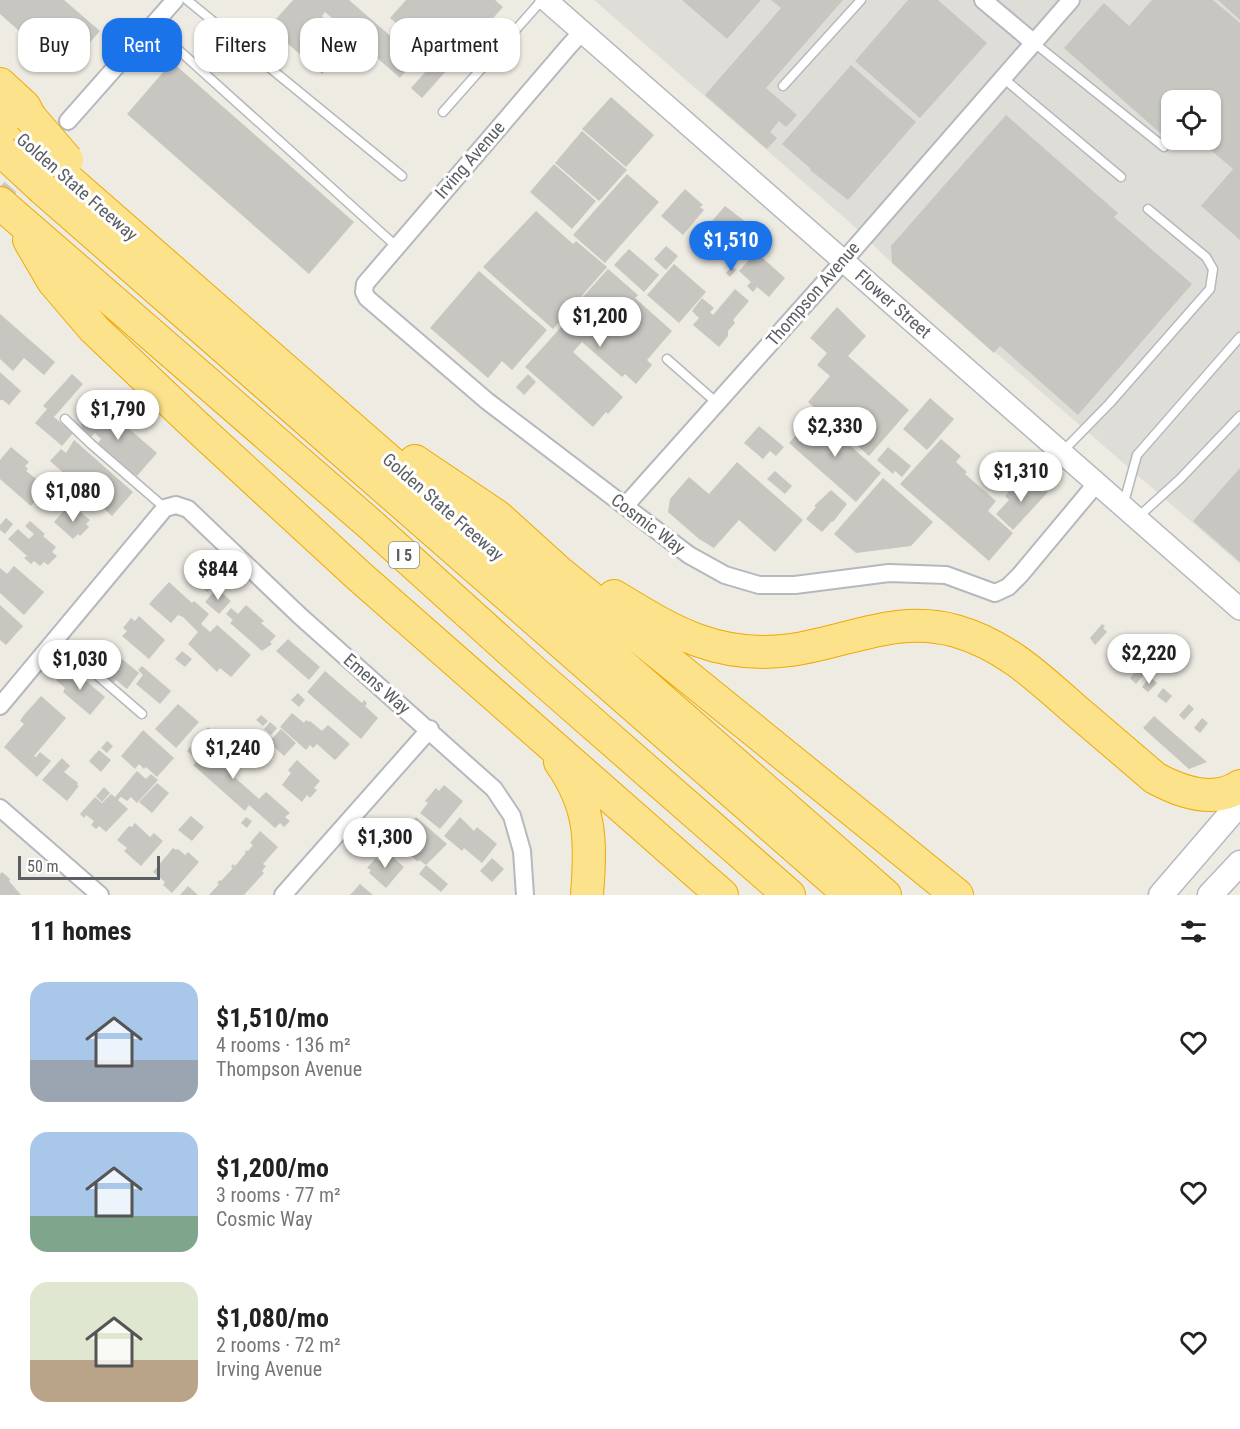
<!DOCTYPE html>
<html lang="en">
<head>
<meta charset="utf-8">
<style>
	:root { --surface:#fff; --page:#f2f2f2; --text:#222; --muted:#767676; --accent:#1a73e8 }
	body { margin:0; font-family:"Roboto Condensed",sans-serif; background:var(--page); color:var(--text); height:100vh; display:flex; flex-direction:column; font-size:22px; white-space:nowrap }
	* { box-sizing:border-box; margin:0 }
	p { font-size:20px; color:var(--muted) }
	.icon { flex:none; width:33px; height:33px; fill:none; stroke:currentColor; stroke-width:2; stroke-linecap:round; stroke-linejoin:round }
	.map { position:relative; height:895px; overflow:hidden }
	.side { display:flex; flex-direction:column; background:var(--surface); flex:1 }
	.side>* { flex:none }
	.hud { position:absolute; left:18px; top:18px; width:600px; height:54px; display:flex; gap:12px }
	.fabs { position:absolute; left:1161px; top:90px; display:grid; gap:12px }
	.fabs a { display:grid; place-items:center; width:60px; height:60px; border-radius:12px; background:var(--surface); box-shadow:0 2px 4px #0004; font-size:30px }
	.scale { position:absolute; left:18px; bottom:15px; width:142px; box-sizing:border-box; padding-left:6px; border:3px solid #5b5e63; border-top:0; font-size:16px; line-height:21px; white-space:nowrap; color:#5b5e63; -webkit-text-stroke:4px #fff; paint-order:stroke }
	.price { position:absolute; translate:-50% -51px; padding:0 14px; border-radius:21px; background:#fff; color:#222; font-size:20px; line-height:39px; filter:drop-shadow(0 2px 3px #0008) }
	.price::after { content:''; position:absolute; left:50%; top:36px; width:18px; height:14px; margin-left:-9px; background:inherit; clip-path:polygon(0 0,100% 0,50% 100%) }
	.price.current { background:var(--accent); color:#fff }
	ul { padding:0; list-style:none }
	li { display:flex; align-items:center; gap:18px; height:150px; padding:0 30px }
	li span { display:grid; place-items:center; flex:none; width:168px; height:120px; border-radius:18px; color:#555 }
	li>.icon { margin-inline-start:auto }
	span .icon { width:72px; height:72px; fill:#fffc; stroke-width:1 }
	li b { font-size:26px }
	h2 { display:flex; justify-content:space-between; align-items:center; height:72px; padding:0 30px; font-size:26px }
	.tag { padding:0 21px; border-radius:18px; background:var(--surface); box-shadow:0 2px 4px #0004; font-size:21px; line-height:54px }
	.tag.current { background:var(--accent); color:#fff }
	.map>svg:first-child { display:block }
	.industrial { fill:#dfddd7; fill-rule:evenodd }
	.building { fill:#c8c6c0 }
	.lines { fill:none; stroke-linecap:round; stroke-linejoin:round }
	.minor-tunnel { stroke:#c9c8c3; stroke-width:16; stroke-dasharray:16 8; stroke-linecap:butt }
	.service-casing { stroke:#b5b8bd; stroke-width:11 }
	.minor-casing { stroke:#b5b8bd; stroke-width:20 }
	.tertiary-casing { stroke:#b5b8bd; stroke-width:24 }
	.secondary-casing { stroke:#b6b9bf; stroke-width:27 }
	.motorway-casing { stroke:#eeaa02; stroke-width:34 }
	.service { stroke:#fff; stroke-width:8 }
	.minor { stroke:#fff; stroke-width:16 }
	.tertiary { stroke:#fff; stroke-width:21 }
	.secondary { stroke:#fff; stroke-width:24 }
	.motorway { stroke:#fce28b; stroke-width:32 }
	.motorway-bridge-casing { stroke:#eeaa02; stroke-width:34; stroke-linecap:butt }
	.motorway-bridge { stroke:#fce28b; stroke-width:32 }
	.labels { text-anchor:middle; stroke-width:6; stroke-linejoin:round; paint-order:stroke }
	.shield { fill:#fff; stroke:#8c8e92; stroke-width:1.5 }
	.shield-label { font-size:16px; font-weight:bold; fill:#5b5e63 }
	.street-label { font-size:18px; fill:#5b5e63; stroke:#fff }
</style>
</head>
<body>
<div class="map">
<svg width="1240" height="895" viewBox="0 0 1240 895">
	<rect width="100%" height="100%" fill="#eeebe3"/>
	<!-- industrial -->
	<path class="industrial" d="M594,0H1240V564L889,260L846,219ZM1172,100H1210V140H1172Z"/>
	<!-- building -->
	<path class="building" d="M0,0H64L100,31L65,71L0,14Z
		M293,0H349L417,59L400,78L325,12L322,16L350,42L322,74L269,27Z
		M406,0H495L503,7L422,98L411,88L434,62L419,50L423,46L390,18Z
		M682,0H761L727,39Z
		M771,0H843L766,88L797,115L786,127L779,121L770,132L777,138L767,149L705,95L781,8Z
		M908,0H938L987,43L920,118L855,61Z
		M1152,0H1213L1240,23V240L1201,206L1233,169L1199,140H1210V100H1172V136L1168,140L1064,48L1104,3L1129,26Z
		M1218,0H1240V20Z
		M172,62L354,222L309,274L127,114Z
		M851,65L916,122L848,200L810,170L811,169L782,144Z
		M611,97L654,135L626,167L582,129Z
		M1006,115L1118,213L1114,217L1192,284L1078,415L1000,346L994,353L892,263L891,246Z
		M582,131L627,170L599,201L555,163Z
		M554,164L596,201L572,229L530,192Z
		M627,174L659,202L605,263L573,235Z
		M685,189L703,205L700,207L704,210L683,235L661,216Z
		M725,206L751,226L734,241L712,221Z
		M536,211L573,244L576,241L607,267L553,329L483,267Z
		M666,246L678,256L666,270L654,259Z
		M629,249L659,275L644,292L614,265Z
		M756,252L785,278L769,297L757,287L753,292L747,286L751,282L739,271Z
		M674,264L706,292L679,323L647,295Z
		M732,266L736,270L730,277L726,273Z
		M608,269L638,295L635,298L672,331L647,360L652,365L636,384L625,374L622,377L582,342L573,352L623,397L608,414L606,412L593,427L525,367L583,303L580,300Z
		M479,271L547,330L512,370L502,361L488,378L430,328Z
		M735,289L749,301L733,320L735,323L728,331V336L719,347L693,325L699,318L692,311L702,298L714,308L710,312L713,315Z
		M837,307L866,336L848,356L909,410L869,456L808,402L830,376L817,365L827,353L810,338Z
		M0,314L55,362L44,375L24,358L13,371L0,359Z
		M0,372L21,391L9,405L3,400H0Z
		M72,374L83,384L54,417L73,433L62,446L35,423L47,409L43,406Z
		M528,374L536,382L524,395L516,387Z
		M930,398L954,419L927,450L903,429Z
		M99,403L157,453L137,476L132,473L129,476L96,446L101,439L95,433L91,437L82,429L81,423Z
		M814,414L881,473L856,502L789,443Z
		M759,426L784,447L776,456L770,451L763,459L744,443Z
		M941,439L961,456L956,462L967,472L965,474L996,501L988,511L1013,533L989,561L900,484Z
		M74,440L133,492L112,516L50,461L61,449L66,453Z
		M11,447L29,462L25,466L28,469L26,471L47,487L31,506L0,479V460Z
		M888,447L911,466L902,477L895,471L893,474L877,460Z
		M737,462L803,520L775,552L739,520L714,548L699,539L668,512L670,499L689,477L709,494Z
		M1240,468V562L1193,521Z
		M775,471L792,486L785,494L767,479Z
		M883,478L933,522L911,546L856,553L834,534Z
		M1019,480L1028,488L1035,480L1048,492L1013,530L996,514L1009,500L1005,496Z
		M831,490L847,504L833,522L832,521L822,532L806,519L816,507L814,506Z
		M68,506L76,513L78,510L90,520L86,524L89,527L80,536L78,534L73,539L54,522Z
		M6,518L13,524L5,534L0,530V525Z
		M30,521L45,534L43,536L56,547L52,552L57,556L48,565L44,562L40,566L34,561L31,564L24,558L27,556L8,539L18,529L29,539L34,534L25,526Z
		M196,553L222,575L207,592L185,573L192,566L188,563Z
		M14,566L44,592L24,615L0,593V568L7,574Z
		M169,582L192,603L194,601L209,614L201,624L210,632L217,625L251,655L231,677L220,668L217,672L188,644L198,632L183,617L178,615L171,623L149,604Z
		M217,588L231,601L219,614L205,602Z
		M0,605L23,626L6,645L0,640Z
		M246,605L264,621L261,623L276,636L270,642L272,644L262,651L230,623L233,620L226,614L231,608L238,614Z
		M139,616L165,640L149,659L122,636L127,631L123,628L131,618L135,621Z
		M1102,624L1105,626L1103,628L1107,632L1095,645L1090,638Z
		M288,639L320,667L309,680L276,651Z
		M106,649L109,651L111,650L139,673L127,689L116,680L111,686L93,670L99,663L96,660Z
		M182,651L192,659L185,667L175,659Z
		M1115,654L1127,665L1123,670L1110,659Z
		M142,666L171,691L160,704L136,684L143,675L138,670Z
		M67,667L76,675L78,674L105,697L90,715L63,692L65,688L56,680Z
		M1140,667L1146,672L1136,684L1130,678Z
		M325,671L362,703L364,700L367,703L365,706L378,718L361,739L307,692Z
		M1150,677L1157,683L1148,692L1142,687Z
		M1163,688L1172,696L1166,703L1157,696Z
		M298,693L305,700L299,707L291,700Z
		M41,696L66,718L34,756L36,757L40,752L51,761L37,777L4,747L24,724L20,721L24,715Z
		M178,704L199,722L176,748L155,729Z
		M1189,704L1194,709L1184,720L1179,715Z
		M292,713L304,723L306,720L309,722L310,721L322,731L328,725L350,744L335,760L317,744L313,748L310,745L306,750L280,727Z
		M261,715L268,721L263,726L256,720Z
		M1154,716L1186,744L1207,762L1189,769L1143,728Z
		M1202,718L1208,723L1200,733L1194,728Z
		M270,722L277,728L271,735L264,729Z
		M208,727L218,735L210,744L229,760L231,758L239,768L232,775L259,799L266,792L290,813L285,817L290,821L284,827L280,823L275,828L249,805L245,811L193,765L198,760L187,751Z
		M281,729L296,743L284,756L269,742Z
		M143,730L174,758L157,777L146,767L144,769L139,764L135,769L121,756Z
		M107,741L113,746L107,753L101,748Z
		M99,750L111,760L101,772L89,761Z
		M62,758L70,766L64,772L78,783L77,785L79,786L67,801L42,780Z
		M297,760L320,781L314,788L317,790L310,798L307,795L302,802L282,785L291,773L288,770Z
		M137,771L146,779L151,774L158,780L137,803L131,797L127,801L121,797L118,800L128,809L106,832L99,826L96,829L91,825L94,821L86,815L84,818L80,814L95,797L102,803L111,794L115,797Z
		M157,783L169,793L152,813L139,802Z
		M444,785L463,801L440,829L420,813L428,803L425,801L436,788L439,791Z
		M104,787L110,793L102,802L96,796Z
		M191,816L204,827L192,841L178,830Z
		M246,817L252,821L247,828L241,823Z
		M416,817L447,844L426,865L419,860L418,862L406,851L409,847L395,835L405,823L408,826Z
		M460,817L474,831L477,827L497,844L482,863L464,848L462,851L444,836Z
		M135,823L150,837L154,833L163,841L141,866L124,851L127,848L117,840L129,826L132,827Z
		M260,831L278,847L263,864L266,866L262,871L264,873L244,895H209L219,884L217,883L220,880L221,881L233,868L231,867L233,864L235,866L245,854L246,850L248,851L253,845L250,843Z
		M173,848L176,850L178,849L185,855L188,852L199,862L172,893L163,885L165,882L153,872Z
		M387,852L404,867L386,888L369,873L371,870L367,868L376,858L379,861Z
		M492,858L504,869L492,882L480,871Z
		M426,865L448,884L441,892L419,874Z
		M2,872L10,879L9,881L21,895H0V874Z
		M360,884L373,895H350Z
		M188,886L198,895H180Z"/>
	<g class="lines">
		<!-- minor-tunnel -->
		<path class="minor-tunnel" d="M0,199L68,121"/>
		<!-- service casing -->
		<g class="service-casing">
			<path id="service" d="M187,0L402,176
				M152,26L396,246
				M1033,42L1164,147
				M1003,78L1121,177
				M783,86L861,0
				M443,112L542,0
				M667,359L717,403
				M65,419L91,444L165,508
				M1062,452L1109,404L1210,289L1213,269L1206,257L1148,209
				M1123,506L1137,455L1240,337
				M1137,518L1180,479L1240,416
				M55,639L142,714"/>
		</g>
		<!-- minor casing -->
		<g class="minor-casing">
			<path id="minor" d="M983,0L1033,42
				M582,32L569,46L365,284L364,292L367,298L487,401L689,555L725,575L759,585H795L889,573L946,575L995,593L1008,587L1020,575L1096,484
				M68,121L175,0
				M625,506L833,273L1071,0
				M0,706L165,508L176,505L188,509L300,616L494,789L512,816L522,851L525,895
				M0,808L100,895
				M283,895L430,729"/>
		</g>
		<!-- tertiary casing -->
		<g class="tertiary-casing">
			<path id="tertiary" d="M546,0L1240,609"/>
		</g>
		<!-- secondary casing -->
		<g class="secondary-casing">
			<path id="secondary" d="M1161,895L1240,803
				M1210,895L1240,863"/>
		</g>
		<!-- motorway casing -->
		<g class="motorway-casing">
			<path id="motorway" d="M0,84L24,106L30,117
				M0,119L17,134
				M58,171L885,895
				M43,189C314,423 581,660 850,895
				M0,203L371,525L535,673L789,895
				M29,240L53,281L94,329L194,424L359,576L722,895
				M415,461L497,516L560,573L957,895
				M614,596C673,632 719,660 791,650C847,642 898,614 956,631C1004,645 1036,675 1072,707C1100,731 1127,754 1155,778C1179,791 1214,804 1240,786
				M560,762C592,807 591,843 587,895"/>
		</g>
		<!-- service -->
		<use href="#service" class="service"/>
		<!-- minor -->
		<use href="#minor" class="minor"/>
		<!-- tertiary -->
		<use href="#tertiary" class="tertiary"/>
		<!-- secondary -->
		<use href="#secondary" class="secondary"/>
		<!-- motorway -->
		<use href="#motorway" class="motorway"/>
		<!-- motorway-bridge casing -->
		<g class="motorway-bridge-casing">
			<path id="motorway-bridge" d="M30,117L67,160
				M2,151L43,189"/>
		</g>
		<!-- motorway-bridge -->
		<use href="#motorway-bridge" class="motorway-bridge"/>
	</g>
	<g class="labels">
		<!-- shield labels -->
		<rect class="shield" x="389" y="542" width="30" height="26" rx="4.5"/>
		<g class="shield-label">
			<text x="404" y="561">I 5</text>
		</g>
		<!-- street labels -->
		<g class="street-label">
			<text transform="translate(470 160) rotate(-49)" y="6">Irving Avenue</text>
			<text transform="translate(77 187) rotate(41)" y="6">Golden State Freeway</text>
			<text transform="translate(813 294) rotate(-49)" y="6">Thompson Avenue</text>
			<text transform="translate(893 304) rotate(41)" y="6">Flower Street</text>
			<text transform="translate(443 507) rotate(41)" y="6">Golden State Freeway</text>
			<text transform="translate(648 524) rotate(37)" y="6">Cosmic Way</text>
			<text transform="translate(377 684) rotate(41)" y="6">Emens Way</text>
		</g>
	</g>
</svg>
<div class="fabs">
<a><svg class="icon" aria-label="locate" viewBox="0 0 24 24"><circle cx="12" cy="12" r="6"/><path d="M12 2v4M12 18v4M2 12h4M18 12h4"/></svg></a>
</div>
<div class="scale">50 m</div>
<b class="price current" style="left:731px;top:272px">$1,510</b>
<b class="price" style="left:600px;top:348px">$1,200</b>
<b class="price" style="left:118px;top:441px">$1,790</b>
<b class="price" style="left:835px;top:458px">$2,330</b>
<b class="price" style="left:1021px;top:503px">$1,310</b>
<b class="price" style="left:73px;top:523px">$1,080</b>
<b class="price" style="left:218px;top:601px">$844</b>
<b class="price" style="left:1149px;top:685px">$2,220</b>
<b class="price" style="left:80px;top:691px">$1,030</b>
<b class="price" style="left:233px;top:780px">$1,240</b>
<b class="price" style="left:385px;top:869px">$1,300</b>
<div class="hud">
<a class="tag">Buy</a>
<a class="tag current">Rent</a>
<a class="tag">Filters</a>
<a class="tag">New</a>
<a class="tag">Apartment</a>
</div>
</div>
<section class="side">
<h2>11 homes<svg class="icon" aria-label="filters" viewBox="0 0 24 24"><path d="M4 7h16M4 17h16"/><circle cx="9" cy="7" r="2"/><circle cx="15" cy="17" r="2"/></svg></h2>
<ul>
<li><span style="background:linear-gradient(#a9c7e8 65%,#9aa5b1 0)"><svg class="icon" aria-label="home" viewBox="0 0 24 24"><path d="M3 11l9-7 9 7M6 9v11h12V9"/></svg></span><div><b>$1,510/mo</b><p>4 rooms · 136 m²</p><p>Thompson Avenue</p></div><svg class="icon" aria-label="heart" viewBox="0 0 24 24"><path d="M12 20l-8-8c-3-5 5-10 8-4 3-6 11-1 8 4z"/></svg></li>
<li><span style="background:linear-gradient(#a9c7e8 70%,#7fa58c 0)"><svg class="icon" aria-label="home" viewBox="0 0 24 24"><path d="M3 11l9-7 9 7M6 9v11h12V9"/></svg></span><div><b>$1,200/mo</b><p>3 rooms · 77 m²</p><p>Cosmic Way</p></div><svg class="icon" aria-label="heart" viewBox="0 0 24 24"><path d="M12 20l-8-8c-3-5 5-10 8-4 3-6 11-1 8 4z"/></svg></li>
<li><span style="background:linear-gradient(#dfe7d0 65%,#b9a48a 0)"><svg class="icon" aria-label="home" viewBox="0 0 24 24"><path d="M3 11l9-7 9 7M6 9v11h12V9"/></svg></span><div><b>$1,080/mo</b><p>2 rooms · 72 m²</p><p>Irving Avenue</p></div><svg class="icon" aria-label="heart" viewBox="0 0 24 24"><path d="M12 20l-8-8c-3-5 5-10 8-4 3-6 11-1 8 4z"/></svg></li>
</ul>
</section>
</body>
</html>
